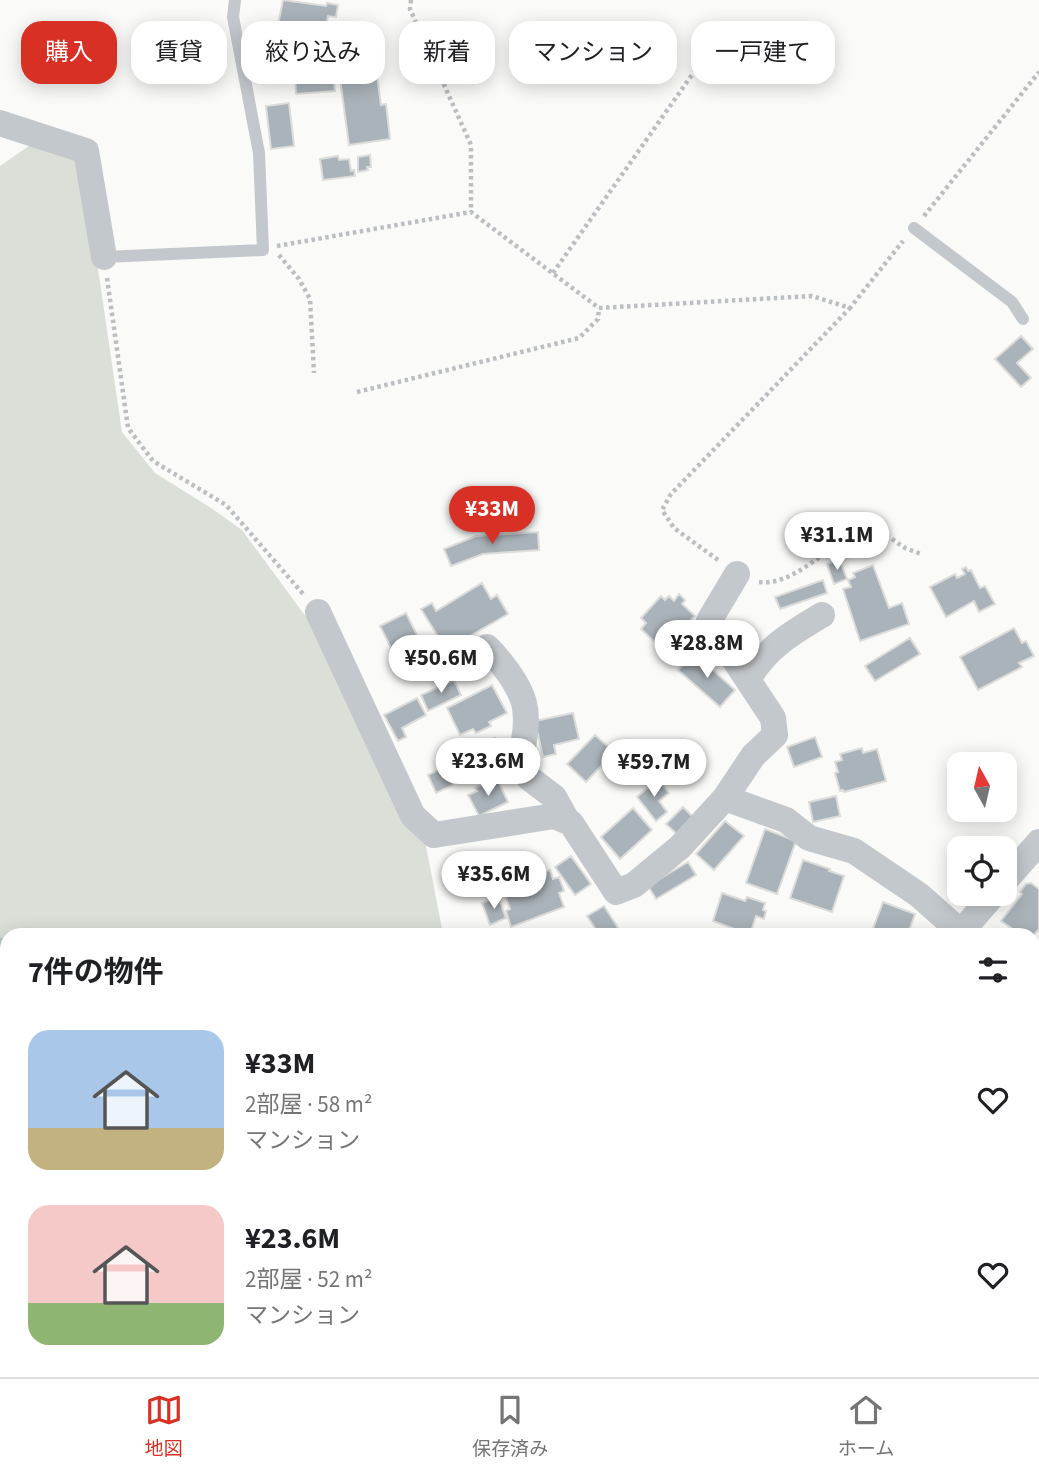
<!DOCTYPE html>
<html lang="ja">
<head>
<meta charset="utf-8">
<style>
	:root { --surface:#fff; --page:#f6f6f6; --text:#202124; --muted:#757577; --line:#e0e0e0; --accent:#d93025 }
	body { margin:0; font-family:"Source Sans 3","Noto Sans JP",sans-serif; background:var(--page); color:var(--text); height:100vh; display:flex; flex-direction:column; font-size:26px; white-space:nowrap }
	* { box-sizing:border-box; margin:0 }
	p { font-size:23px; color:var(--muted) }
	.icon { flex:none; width:38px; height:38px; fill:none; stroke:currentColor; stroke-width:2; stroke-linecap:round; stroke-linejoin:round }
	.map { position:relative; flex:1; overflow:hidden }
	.details { position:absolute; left:0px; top:928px; width:1040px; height:450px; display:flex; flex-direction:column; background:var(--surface); border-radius:21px 21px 0 0; box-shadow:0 4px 18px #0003 }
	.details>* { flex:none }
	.guide { position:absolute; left:21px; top:21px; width:998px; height:63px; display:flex; gap:14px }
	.needle { width:46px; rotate:352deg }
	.controls { position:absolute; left:947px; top:752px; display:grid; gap:14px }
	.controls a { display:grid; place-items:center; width:70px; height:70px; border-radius:14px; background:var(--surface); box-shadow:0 4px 18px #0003; font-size:35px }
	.price { position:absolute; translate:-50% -60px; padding:0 16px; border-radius:24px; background:#fff; color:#222; font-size:23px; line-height:46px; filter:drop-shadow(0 2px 4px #0008) }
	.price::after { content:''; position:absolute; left:50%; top:42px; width:21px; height:16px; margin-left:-10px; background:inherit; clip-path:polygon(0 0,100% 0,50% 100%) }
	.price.on { background:var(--accent); color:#fff }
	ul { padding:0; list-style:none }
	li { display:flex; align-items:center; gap:21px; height:175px; padding:0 28px }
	li span { display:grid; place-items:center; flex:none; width:196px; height:140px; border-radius:21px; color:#555 }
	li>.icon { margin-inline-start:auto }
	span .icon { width:84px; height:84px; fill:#fffc; stroke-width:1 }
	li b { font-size:30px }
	h2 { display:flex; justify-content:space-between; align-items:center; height:84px; padding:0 28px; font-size:30px }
	.pill { padding:0 24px; border-radius:21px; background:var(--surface); box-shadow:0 4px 18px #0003; font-size:24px; line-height:63px }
	.pill.on { background:var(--accent); color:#fff }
	.dock { display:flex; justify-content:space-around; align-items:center; height:98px; border-top:2px solid var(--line); background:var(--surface); font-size:19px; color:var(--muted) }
	.dock a { display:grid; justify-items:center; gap:4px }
	.dock .on { color:var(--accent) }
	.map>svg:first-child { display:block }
	.green { fill:#dadfd7 }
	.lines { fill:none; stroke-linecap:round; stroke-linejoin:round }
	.stream { stroke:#bbc7cb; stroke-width:7 }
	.river { stroke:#bbc7cb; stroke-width:42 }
	.building { fill:#aab3b9; stroke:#dcdcda; stroke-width:2 }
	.secondary-casing { stroke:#b3babf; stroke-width:39 }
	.path { stroke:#bbbfc2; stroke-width:4.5; stroke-dasharray:3.5 3.5; stroke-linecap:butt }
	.lane { stroke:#c3c8cc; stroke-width:12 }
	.street { stroke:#c3c8cc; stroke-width:26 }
	.secondary { stroke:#fff; stroke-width:37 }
</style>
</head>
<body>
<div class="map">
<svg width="1039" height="1377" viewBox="0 0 1039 1377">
	<rect width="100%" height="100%" fill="#fafaf8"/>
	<!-- green -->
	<path class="green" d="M36,141L82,160L122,432L155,473L211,508L242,530L309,621L425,841L443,934H7V1370H85L82,1377H0V166Z
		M140,1370H797L803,1377H135Z"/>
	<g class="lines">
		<!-- stream -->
		<path class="stream" d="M1032,1083L1039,1086
			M982,1370V1377"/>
		<!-- river -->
		<path class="river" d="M0,959L7,969"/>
	</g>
	<!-- building -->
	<path class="building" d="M283,0L326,6L327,3L338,5L336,17L328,16L324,37L331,38L329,50L275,40Z
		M376,68L381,105L386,104L390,139L349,145L340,79L353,77L352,71Z
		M333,69L335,91L296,94L295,72Z
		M289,103L294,146L271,149L266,106Z
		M370,155L371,167H367L368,170L358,172V157Z
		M338,156L339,160L349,159L351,171L354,170L355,176L323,180L320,159Z
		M1021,336L1033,349L1017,363L1031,378L1021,387L995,359Z
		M538,532L539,550L483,554L451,566L444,549L476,536Z
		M839,559L847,579L834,584L827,564Z
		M873,565L889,608L902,603L909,624L860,641L843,589L851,587L848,580L855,577L853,573Z
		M966,567L968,571L971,570L980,588L985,586L995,604L979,612L974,601L946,617L930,587L955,574L957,578L965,574L962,569Z
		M823,580L827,593L780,609L775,597Z
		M482,583L491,599L497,595L508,614L458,643L462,648L464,647L479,671L472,675L469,668L457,675L442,649L445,648L421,609L432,603L436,611Z
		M679,594L685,600L682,604L695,616L661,648L641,629L646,623L641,618L661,596L665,600L669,596L674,601Z
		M406,613L423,647L397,660L380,626Z
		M1014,628L1022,643L1026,641L1034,656L1019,663L1022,667L978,690L960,657Z
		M910,638L920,654L875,681L865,666Z
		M694,653L735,690L720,707L678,670Z
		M454,680L461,695L428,711L421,695Z
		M492,685L507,713L489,722L491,726L476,733L473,729L460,735L447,708Z
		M417,698L426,715L402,728L406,737L398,741L384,715Z
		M573,713L579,739L554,745L556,754L543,757L535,721Z
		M595,735L614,752L586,782L567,764Z
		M815,737L822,757L794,767L787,747Z
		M495,738L505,764L457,782L447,756Z
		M862,748L863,753L877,749L886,781L844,792L843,790L840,791L835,773L838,772L835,762L842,760L840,754Z
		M445,767L453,785L436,793L428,775Z
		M658,779L669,793L659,801L667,812L656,821L637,797Z
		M498,781L508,802L479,816L468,795L477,791L475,788L483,784L485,787Z
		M836,796L840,816L813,822L809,802Z
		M683,807L696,820L679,836L666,824Z
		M633,808L652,830L620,859L601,837Z
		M725,821L744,836L714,870L696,854Z
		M765,829L796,841L777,894L746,883Z
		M515,852L517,855L523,853L532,876L478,896L469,875L476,872L475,867Z
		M571,856L591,884L575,895L555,867Z
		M803,860L830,869L829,871L844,876L832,912L790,898Z
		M688,862L696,875L656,899L648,886Z
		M550,870L553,879L559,877L564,891L559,893L564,907L511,927L506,911L510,909L504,892L525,884L524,880Z
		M1031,883L1039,889V929L1032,937V934H1020L1001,921L1022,894L1020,892L1026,884Z
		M722,893L745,901L747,897L765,903L763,910L766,911L764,919L756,916L750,934L731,930L732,928L713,921Z
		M498,897L506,918L490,925L482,903Z
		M883,902L915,914L908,934H871Z
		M604,906L622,934H599L587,916Z
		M1032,1101L1039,1108V1136L1032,1130Z"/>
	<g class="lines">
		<!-- secondary casing -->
		<g class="secondary-casing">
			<path id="secondary" d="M1032,975L1039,976
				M102,1377L107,1370"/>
		</g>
		<!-- path -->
		<path class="path" d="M411,0L410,9L471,145V212
			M924,216L1039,72
			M277,246L471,212L599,308L812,296L850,308L903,241
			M279,255L299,279L310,299L314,373
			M553,273L715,42
			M107,278L128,428L153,461L226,505L304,595
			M357,392L579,338L598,319L599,308
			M718,560L674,528L662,510L671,494L850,308
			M759,582C802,587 837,528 877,533C889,534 895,542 905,548C910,550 916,552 921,554"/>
		<!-- lane -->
		<path class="lane" d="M914,228L1012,302L1023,319
			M104,257L263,250L259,153L233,17L235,0"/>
		<!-- street -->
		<path class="street" d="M0,123L86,151L104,257
			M318,612L413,816L434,835L554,816L571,823L616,892L634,885L680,847L725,798L753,756L775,735L773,718L709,621L737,574
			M487,647C500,660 519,684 524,703C529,722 523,745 520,764L529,778L554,797L568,822
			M748,679C768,647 790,634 822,615
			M725,798L786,820L809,838L854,851L919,895L963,934
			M1004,882L1039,842
			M961,932L994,894
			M0,1279L7,1273
			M941,1377L942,1370"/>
		<!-- secondary -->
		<use href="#secondary" class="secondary"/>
	</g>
</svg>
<div class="controls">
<a><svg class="needle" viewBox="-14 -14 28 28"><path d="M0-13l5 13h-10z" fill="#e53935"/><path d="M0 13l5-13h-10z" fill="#757577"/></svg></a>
<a><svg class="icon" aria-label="locate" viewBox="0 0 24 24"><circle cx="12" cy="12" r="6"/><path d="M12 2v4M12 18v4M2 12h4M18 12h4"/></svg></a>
</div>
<b class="price on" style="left:492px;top:546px">¥33M</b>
<b class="price" style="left:837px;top:572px">¥31.1M</b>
<b class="price" style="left:707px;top:680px">¥28.8M</b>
<b class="price" style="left:441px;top:695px">¥50.6M</b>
<b class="price" style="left:488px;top:798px">¥23.6M</b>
<b class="price" style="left:654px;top:799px">¥59.7M</b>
<b class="price" style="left:494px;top:911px">¥35.6M</b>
<div class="guide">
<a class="pill on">購入</a>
<a class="pill">賃貸</a>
<a class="pill">絞り込み</a>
<a class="pill">新着</a>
<a class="pill">マンション</a>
<a class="pill">一戸建て</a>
</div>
<section class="details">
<h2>7件の物件<svg class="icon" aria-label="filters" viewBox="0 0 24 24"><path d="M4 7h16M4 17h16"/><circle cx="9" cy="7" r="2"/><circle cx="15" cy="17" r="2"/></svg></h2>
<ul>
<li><span style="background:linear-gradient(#a9c7e8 70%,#c2b280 0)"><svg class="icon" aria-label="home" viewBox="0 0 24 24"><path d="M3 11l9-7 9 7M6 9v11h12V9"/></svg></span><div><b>¥33M</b><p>2部屋 · 58 m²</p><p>マンション</p></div><svg class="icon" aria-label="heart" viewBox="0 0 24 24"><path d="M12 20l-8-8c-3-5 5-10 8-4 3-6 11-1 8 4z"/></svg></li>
<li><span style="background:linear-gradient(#f6c9c9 70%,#8fb573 0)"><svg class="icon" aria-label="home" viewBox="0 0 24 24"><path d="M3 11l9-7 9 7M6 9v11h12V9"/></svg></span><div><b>¥23.6M</b><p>2部屋 · 52 m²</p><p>マンション</p></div><svg class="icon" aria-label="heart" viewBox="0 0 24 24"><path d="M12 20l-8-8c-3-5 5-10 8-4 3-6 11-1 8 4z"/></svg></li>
</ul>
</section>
</div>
<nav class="dock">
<a class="on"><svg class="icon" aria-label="map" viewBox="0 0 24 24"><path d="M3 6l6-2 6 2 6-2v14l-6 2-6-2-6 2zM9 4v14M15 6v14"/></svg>地図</a>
<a><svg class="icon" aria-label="saved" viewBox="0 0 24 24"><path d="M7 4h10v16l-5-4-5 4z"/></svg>保存済み</a>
<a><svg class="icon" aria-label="home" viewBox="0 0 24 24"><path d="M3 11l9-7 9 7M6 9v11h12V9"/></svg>ホーム</a>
</nav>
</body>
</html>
